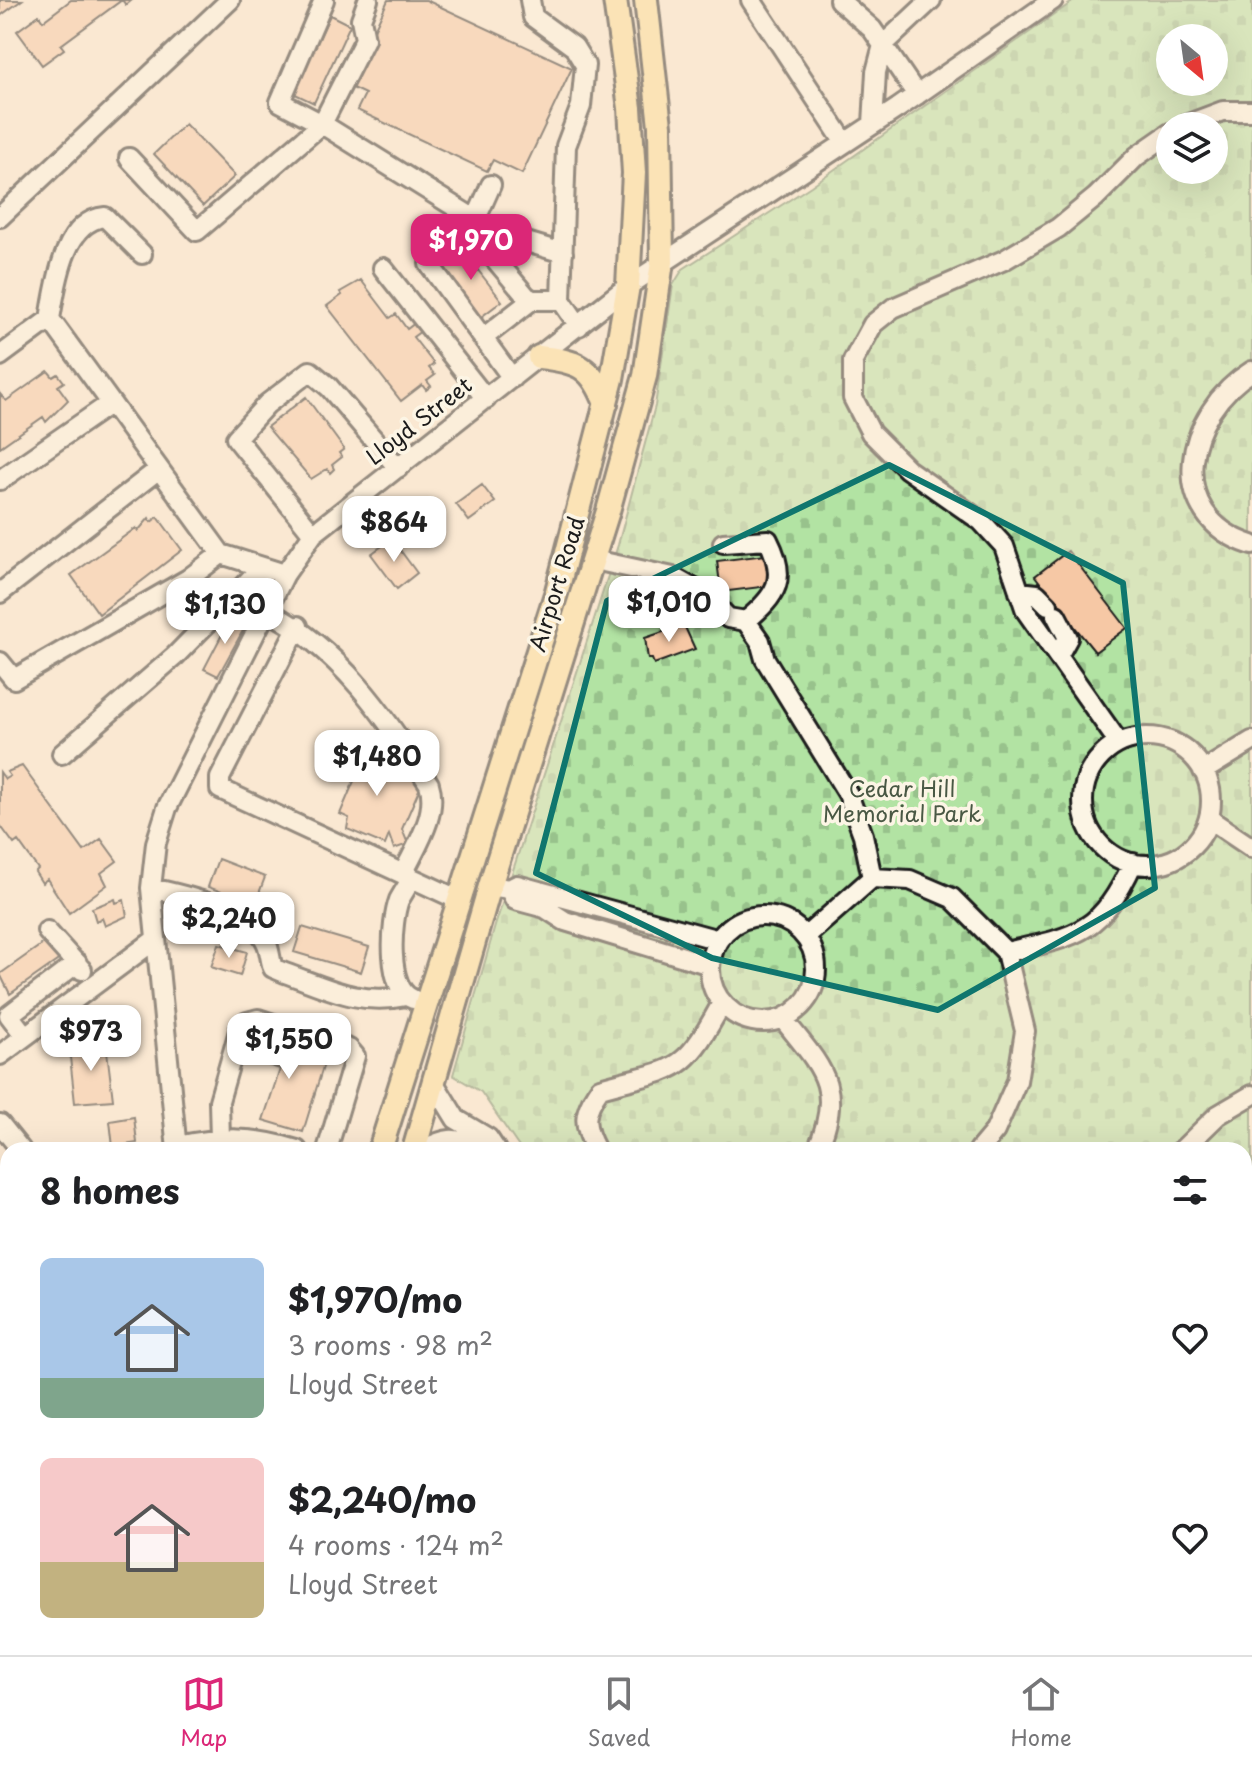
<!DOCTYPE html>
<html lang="en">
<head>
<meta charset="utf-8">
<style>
	:root { --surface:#fff; --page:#f6f6f6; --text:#202124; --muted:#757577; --line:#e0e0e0; --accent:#db2777 }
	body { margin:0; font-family:"Playpen Sans",sans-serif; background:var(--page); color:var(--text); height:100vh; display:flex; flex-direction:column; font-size:30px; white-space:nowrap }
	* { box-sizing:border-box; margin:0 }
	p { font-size:26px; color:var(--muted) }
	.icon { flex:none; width:44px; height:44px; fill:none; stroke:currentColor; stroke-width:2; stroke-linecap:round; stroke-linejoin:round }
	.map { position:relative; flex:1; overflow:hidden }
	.details { position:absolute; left:0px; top:1142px; width:1252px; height:514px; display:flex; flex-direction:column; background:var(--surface); border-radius:24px 24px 0 0; box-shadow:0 8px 32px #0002 }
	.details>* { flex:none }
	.needle { width:52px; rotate:151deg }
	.fabs { position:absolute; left:1156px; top:24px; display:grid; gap:16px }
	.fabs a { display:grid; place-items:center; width:72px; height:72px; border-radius:50%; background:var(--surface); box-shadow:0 8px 32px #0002; font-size:40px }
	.price { position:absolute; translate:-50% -68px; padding:0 18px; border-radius:16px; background:#fff; color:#222; font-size:26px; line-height:52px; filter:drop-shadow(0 2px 4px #0008) }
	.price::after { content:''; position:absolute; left:50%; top:48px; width:24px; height:18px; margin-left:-12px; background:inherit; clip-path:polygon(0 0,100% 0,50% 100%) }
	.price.current { background:var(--accent); color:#fff }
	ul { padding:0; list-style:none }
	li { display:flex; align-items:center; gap:24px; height:200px; padding:0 40px }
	li span { display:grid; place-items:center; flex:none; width:224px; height:160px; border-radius:12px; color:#555 }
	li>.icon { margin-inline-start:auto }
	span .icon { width:96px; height:96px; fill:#fffc; stroke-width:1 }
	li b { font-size:34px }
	h2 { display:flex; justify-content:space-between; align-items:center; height:96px; padding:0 40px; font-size:34px }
	.tab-bar { display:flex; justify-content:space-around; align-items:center; height:112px; border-top:2px solid var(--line); background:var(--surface); font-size:22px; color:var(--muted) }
	.tab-bar a { display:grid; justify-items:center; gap:4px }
	.tab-bar .current { color:var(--accent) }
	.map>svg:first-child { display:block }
	.built { fill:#f9dec4 }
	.cemetery { fill:url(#cemetery-stones); stroke:#678060; stroke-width:2; fill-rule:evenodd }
	.building { fill:#f6c8a5; stroke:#1c1c1c; stroke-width:2 }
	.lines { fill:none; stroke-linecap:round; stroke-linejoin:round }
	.minor-casing { stroke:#1c1c1c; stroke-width:24 }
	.major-casing { stroke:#1c1c1c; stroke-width:28 }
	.minor { stroke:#fcf5e5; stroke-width:18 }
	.major { stroke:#fcde96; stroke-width:22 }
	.marked { fill:none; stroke:#0f766e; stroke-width:6; stroke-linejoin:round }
	.labels { text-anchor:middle; stroke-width:7; stroke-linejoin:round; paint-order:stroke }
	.street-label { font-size:22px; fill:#1c1c1c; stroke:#fcf5e5 }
	.park-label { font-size:22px; fill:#495844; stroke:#fcf5e5 }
</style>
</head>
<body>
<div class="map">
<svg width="1252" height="1655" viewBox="0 0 1252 1655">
	<defs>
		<pattern id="cemetery-stones" width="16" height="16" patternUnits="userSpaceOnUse" patternTransform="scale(2)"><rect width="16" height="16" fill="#b2e3a3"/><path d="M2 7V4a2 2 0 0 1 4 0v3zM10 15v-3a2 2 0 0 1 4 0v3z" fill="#98c28c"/></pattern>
	</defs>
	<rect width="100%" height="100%" fill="#fae8d2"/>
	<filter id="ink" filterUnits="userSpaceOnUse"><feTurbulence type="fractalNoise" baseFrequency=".0125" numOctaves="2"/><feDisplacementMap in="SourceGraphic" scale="16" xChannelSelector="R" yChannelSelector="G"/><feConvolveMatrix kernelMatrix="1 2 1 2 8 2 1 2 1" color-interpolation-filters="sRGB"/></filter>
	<g filter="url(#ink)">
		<!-- built -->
		<path class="built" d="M1252,1270V1655H703L717,1648H1244V1276Z"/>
		<!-- cemetery -->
		<path class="cemetery" d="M1075,0H1252V1211L1244,1218V1150H521L481,1092L453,1075L495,926L618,545L655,406L673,285L683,269L811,186ZM1170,38H1214V82H1170ZM1170,126H1214V170H1170Z"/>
		<!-- building -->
		<path class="building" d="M0,0H22L0,16Z
			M71,0H132L126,5L122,0L61,45L64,49L42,65L17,31L39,15L43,21Z
			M388,0H426L572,68L522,174L493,160L487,171L357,110L365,94L348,86Z
			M330,15L350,25L314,103L293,93Z
			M185,124L235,176L203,206L154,154Z
			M460,247L502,301L481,317L440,263Z
			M361,280L390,318L396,314L407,329L415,323L421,331L413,337L434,364L429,368L435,375L427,381L431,386L426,390L422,385L401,401L327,306L342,295L340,292Z
			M48,371L53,377L58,374L64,382L58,386L68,400L46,422L43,417L0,447V394L6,401Z
			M306,397L344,449L339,453L342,457L332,465L334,469L330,473L327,469L311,479L267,427Z
			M482,485L495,502L469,521L456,504Z
			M158,517L182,550L99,614L71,575L136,528L138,531L149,518L151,522Z
			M392,539L417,573L397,589L371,554Z
			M1068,551L1127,628L1095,652L1066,616L1044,608L1048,593L1035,576Z
			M765,555L769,586L721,592L717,561Z
			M231,617L246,625L218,676L204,669Z
			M684,625L695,649L654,664L652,659H648L645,638Z
			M357,739L378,748L372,762L422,783L402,829L408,844L394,849L389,835L385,845L347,829L349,818L340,814L354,781L343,772Z
			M22,766L84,851L101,839L117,861L101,873L107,885L69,913L47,879L42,883L35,872L38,869L18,841L14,844L0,825V772L5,779L10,776L7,772Z
			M218,859L265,877L255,904L208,887Z
			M115,899L116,903L124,900L127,916L105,926L102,918L96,921L92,908Z
			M302,927L369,947L361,972L294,952Z
			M51,938L64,956L10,994L0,974Z
			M219,944L247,952L240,976L211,967Z
			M257,1033L326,1057L303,1132L263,1120L280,1069L249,1059Z
			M100,1042L106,1043L113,1100L75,1103L69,1048Z
			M134,1117L137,1143L113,1147L110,1121Z
			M1252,1315V1552L1244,1558V1321Z
			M115,1648H160V1655H116Z
			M806,1648H952L957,1655H797Z"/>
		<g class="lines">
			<!-- minor casing -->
			<g class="minor-casing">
				<path id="minor" d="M324,0L280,102L322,124L497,233L563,253
					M530,0L533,17L574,47L585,65L581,106L566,146L561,300L579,326
					M751,0L845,143
					M839,0L872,29L917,95
					M873,124L876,72L883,45L931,0
					M1183,126L1223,111H1252
					M129,158L197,231L322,124L365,39L361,19L368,0
					M491,185L475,221L429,264L512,378
					M0,217L230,0
					M468,227L526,296L532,300H561
					M383,268L486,399
					M50,319C56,285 63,221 105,217L142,254
					M483,338L532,300
					M0,356L50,319L221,554L285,574
					M1252,371C1185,412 1161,516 1252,545
					M0,480L111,403
					M313,534L236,438L267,404L310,371L329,387L398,468
					M723,543L768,540C788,579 777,595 746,621
					M594,560L673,577L707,596L728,618L746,621L760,641L765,659L848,794L863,835L872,878
					M1019,592L1037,594L1048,605
					M0,593L159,469
					M267,611C338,647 387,718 429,784C439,814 415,848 403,874
					M1056,615L1068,638L1058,656
					M298,626L220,778V789L457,899
					M0,662L14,679L188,579L221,554
					M1083 801a64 64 0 1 1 128 0a64 64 0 1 1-128 0Z
					M1119,743L1026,611L1004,546L981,521L907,469L871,433L853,398V361L873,324L893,308L1004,260L1058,228L1096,197L1137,156L1170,133
					M62,754L175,656L262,567
					M1203,771L1252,741
					M1209,819L1252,848
					M412,878C408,885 403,893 399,900C391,922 386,990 413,999
					M490,886L509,889L517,885L719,940
					M151,888C182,895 254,910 267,944C270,951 270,960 273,968L285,973C328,988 359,1006 406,996
					M509,889L515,900L545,908L565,921L710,965
					M710 969a53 53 0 1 1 106 0a53 53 0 1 1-106 0Z
					M47,931L82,970
					M805,937L872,878L910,880L952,898L1006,952L1025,1031L1017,1081L995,1131L979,1150
					M1006,952C1078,936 1100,934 1133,863
					M783,1019C821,1067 845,1086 817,1150
					M25,1036L9,1015L77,963
					M0,1055L156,939
					M434,1083L456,1119L488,1138L496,1150
					M0,1124L21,1150
					M220,1140L219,1101L239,1031L247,1022L258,1019L349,1049L355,1056L327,1150
					M177,1146C222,1137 253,1136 297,1150
					M177,1150L151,888L156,843L167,808L285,574L313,534L628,286L898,108L1053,0
					M422,1150C443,1139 457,1134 475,1150
					M596,1150C582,1124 583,1112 600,1088C677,1066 681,1079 722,1003
					M1182,1150L1218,1115L1252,1095
					M1244,1258L1252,1252
					M0,1266L8,1276
					M1244,1297L1252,1292
					M0,1558L8,1553
					M1244,1602L1252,1596
					M0,1634L8,1645
					M87,1648L88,1655
					M381,1648L418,1655
					M997,1648L1003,1655
					M1065,1648L1071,1655
					M1124,1648L1129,1655
					M339,1655L342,1648
					M556,1655L557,1648
					M780,1655L789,1648
					M1184,1655L1194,1648"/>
			</g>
			<!-- major casing -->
			<g class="major-casing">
				<path id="major" d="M539,357C577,361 592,366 606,404
					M380,1150L557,591L612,379L628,286L634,173L630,108L615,0
					M414,1150L490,886L608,511L645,376L662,262L660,126L646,0
					M235,1655V1648
					M281,1655L285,1648"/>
			</g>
			<!-- minor -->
			<use href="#minor" class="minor"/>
			<!-- major -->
			<use href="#major" class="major"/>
		</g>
	</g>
	<!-- marked area -->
	<path d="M0 0H1252V1655H0ZM889,465L1123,583L1155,888L938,1010L712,958L536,873L607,601Z" fill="#fae8d2" fill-opacity=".55" fill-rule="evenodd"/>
	<path class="marked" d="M889,465L1123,583L1155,888L938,1010L712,958L536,873L607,601Z"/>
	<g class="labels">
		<!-- street labels -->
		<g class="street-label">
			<text transform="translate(419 421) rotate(-38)" y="8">Lloyd Street</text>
			<text transform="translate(557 584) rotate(-73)" y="8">Airport Road</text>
		</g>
		<!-- park labels -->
		<g class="park-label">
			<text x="902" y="797">Cedar Hill<tspan x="902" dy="25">Memorial Park</tspan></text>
		</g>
	</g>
</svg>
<div class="fabs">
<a><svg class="needle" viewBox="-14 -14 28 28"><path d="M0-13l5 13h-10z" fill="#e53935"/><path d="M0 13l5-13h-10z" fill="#757577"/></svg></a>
<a><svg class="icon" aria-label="layers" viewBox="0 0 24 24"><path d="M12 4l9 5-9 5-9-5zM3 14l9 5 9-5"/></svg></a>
</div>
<b class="price current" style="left:471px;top:282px">$1,970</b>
<b class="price" style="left:394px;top:564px">$864</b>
<b class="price" style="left:669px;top:644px">$1,010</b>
<b class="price" style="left:225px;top:646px">$1,130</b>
<b class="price" style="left:377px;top:798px">$1,480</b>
<b class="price" style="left:229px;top:960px">$2,240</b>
<b class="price" style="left:91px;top:1073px">$973</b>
<b class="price" style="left:289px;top:1081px">$1,550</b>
<section class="details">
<h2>8 homes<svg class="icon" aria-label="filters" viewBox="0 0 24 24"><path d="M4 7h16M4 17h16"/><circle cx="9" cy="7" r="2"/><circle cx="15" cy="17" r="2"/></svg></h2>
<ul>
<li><span style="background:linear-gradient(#a9c7e8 75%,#7fa58c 0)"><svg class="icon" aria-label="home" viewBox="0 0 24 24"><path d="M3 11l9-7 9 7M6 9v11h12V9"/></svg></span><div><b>$1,970/mo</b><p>3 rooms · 98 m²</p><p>Lloyd Street</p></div><svg class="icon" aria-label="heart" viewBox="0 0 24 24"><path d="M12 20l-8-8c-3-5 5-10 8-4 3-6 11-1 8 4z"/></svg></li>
<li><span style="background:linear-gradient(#f6c9c9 65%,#c2b280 0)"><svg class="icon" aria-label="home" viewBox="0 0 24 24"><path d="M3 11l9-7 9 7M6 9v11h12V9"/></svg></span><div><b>$2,240/mo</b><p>4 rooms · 124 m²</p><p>Lloyd Street</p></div><svg class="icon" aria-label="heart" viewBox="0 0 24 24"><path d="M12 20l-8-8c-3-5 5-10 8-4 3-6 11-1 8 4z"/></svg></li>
</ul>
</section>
</div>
<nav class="tab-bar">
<a class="current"><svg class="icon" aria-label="map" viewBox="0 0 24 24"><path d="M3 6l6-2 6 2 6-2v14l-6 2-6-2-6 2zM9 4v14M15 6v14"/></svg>Map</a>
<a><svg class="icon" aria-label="saved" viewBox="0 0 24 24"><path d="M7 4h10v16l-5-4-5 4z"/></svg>Saved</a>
<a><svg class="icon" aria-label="home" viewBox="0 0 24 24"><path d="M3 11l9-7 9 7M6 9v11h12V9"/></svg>Home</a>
</nav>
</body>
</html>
